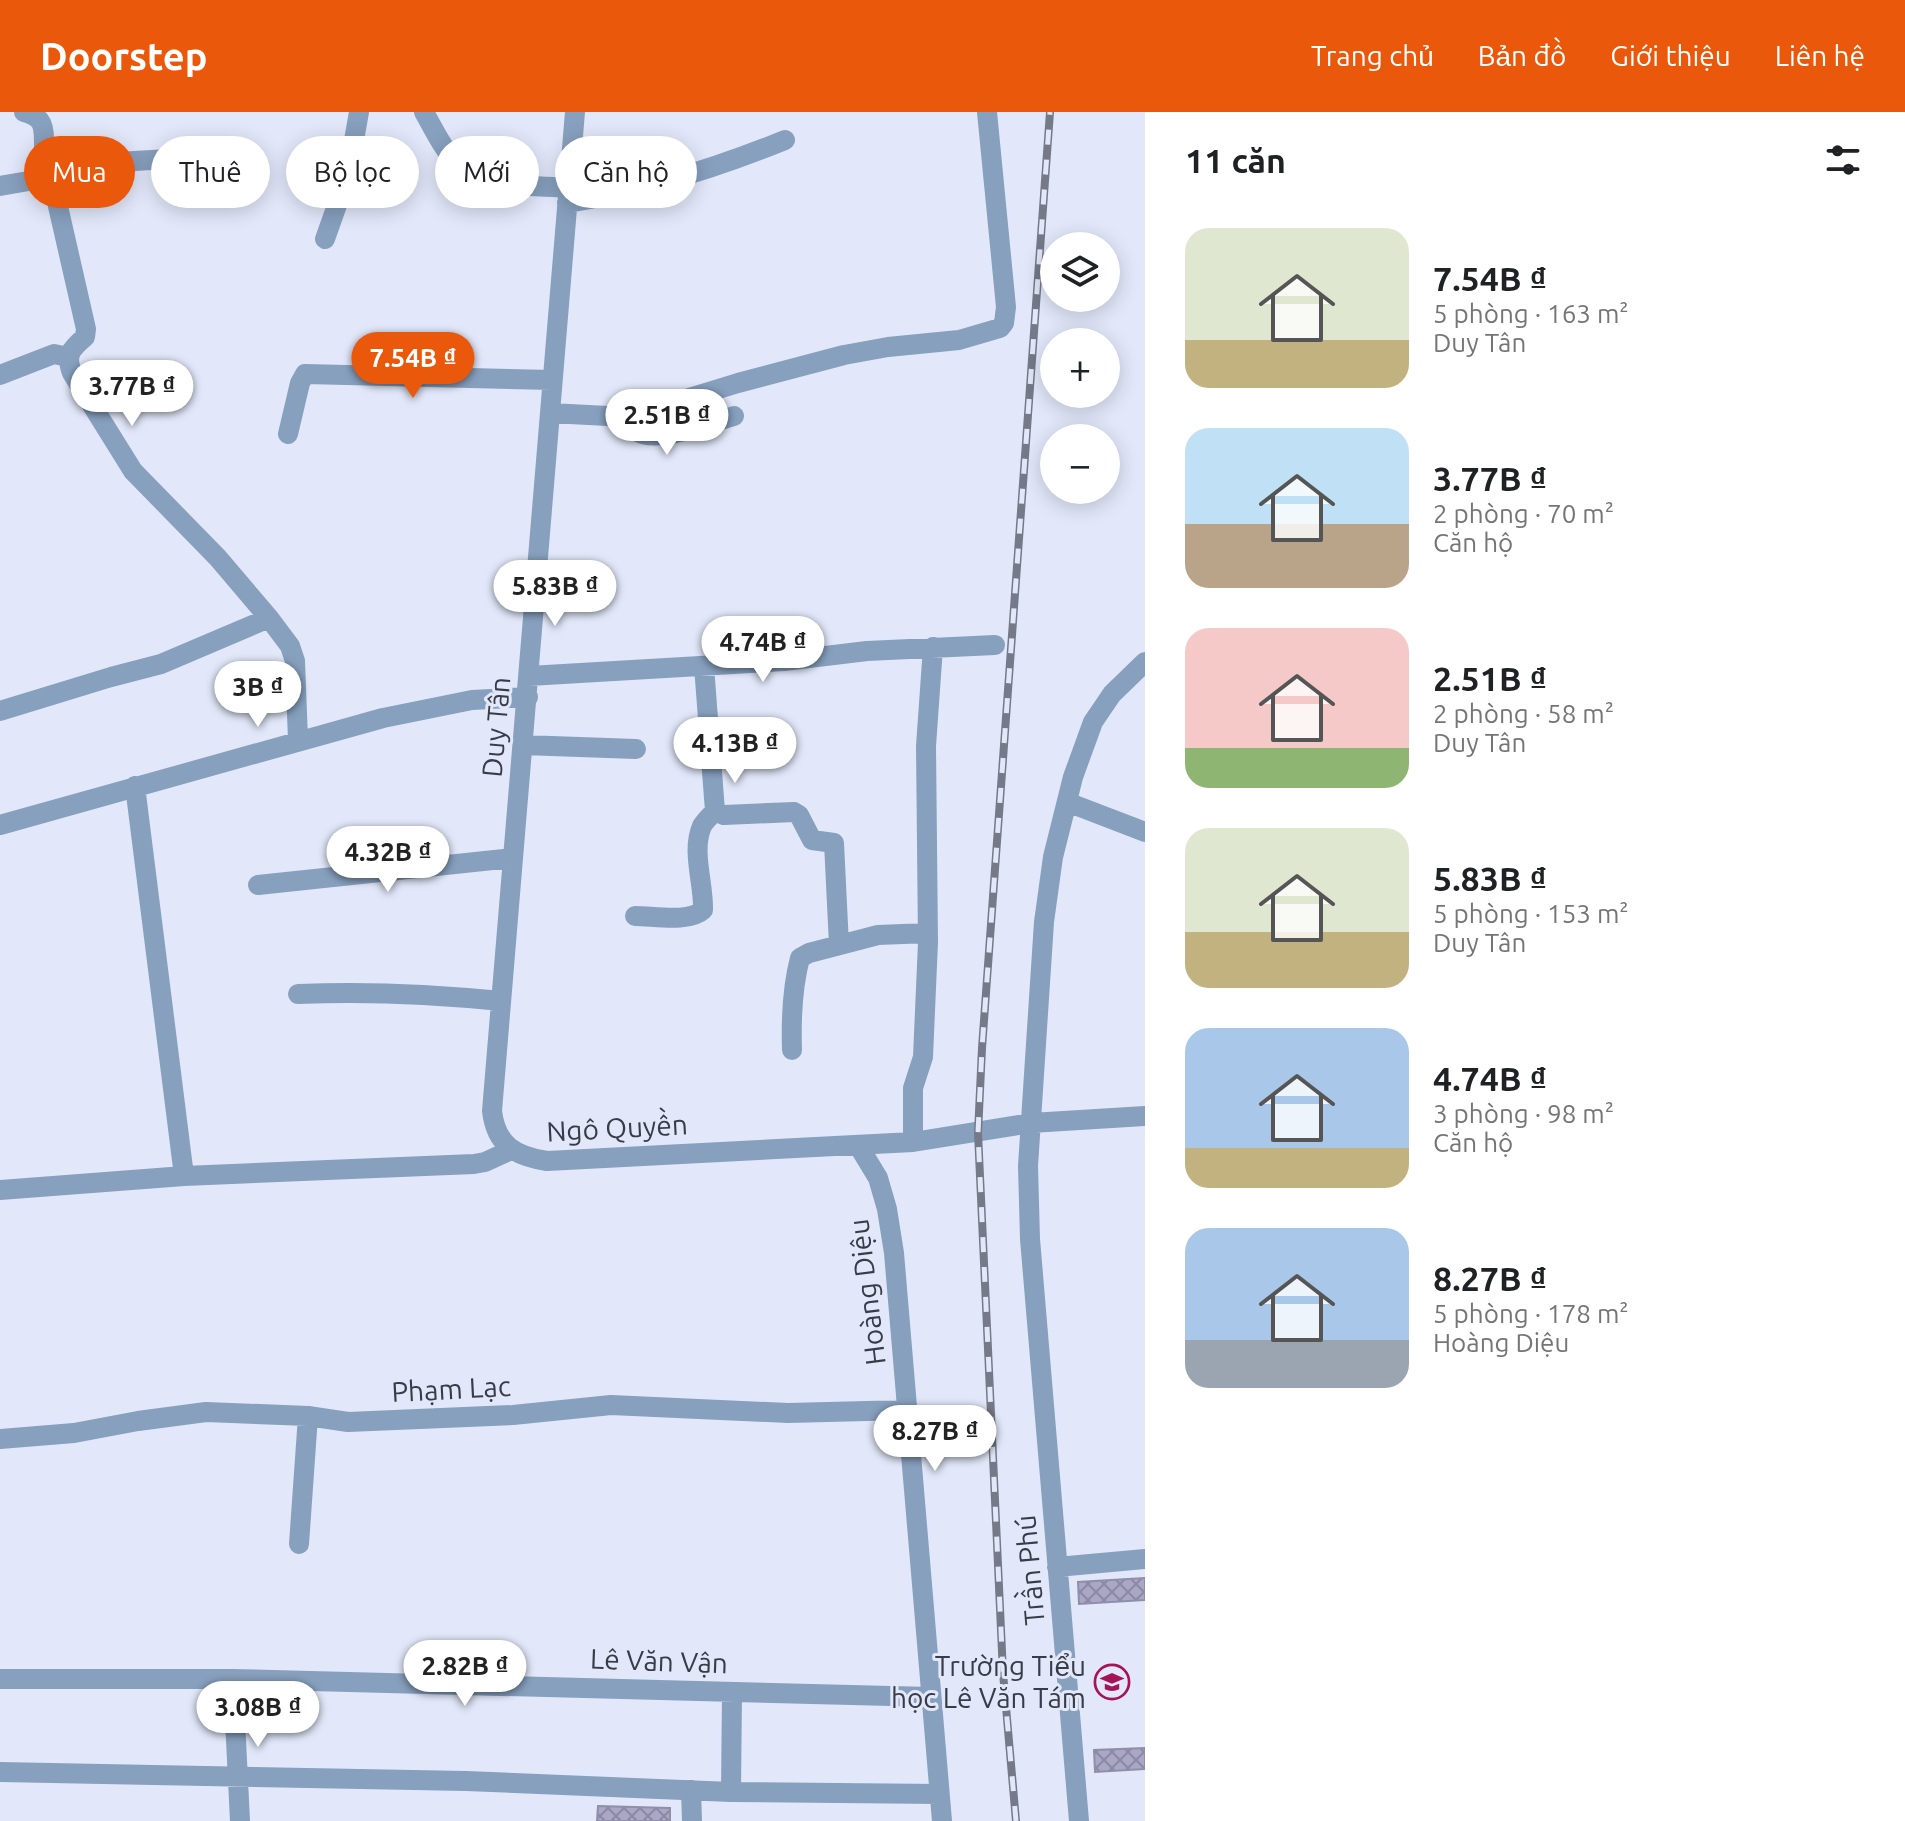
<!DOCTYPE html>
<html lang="vi">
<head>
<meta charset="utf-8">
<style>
	:root { --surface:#fff; --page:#f2f2f2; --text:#202124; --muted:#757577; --accent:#ea580c }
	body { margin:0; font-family:Ubuntu,sans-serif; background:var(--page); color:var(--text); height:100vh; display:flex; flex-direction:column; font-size:30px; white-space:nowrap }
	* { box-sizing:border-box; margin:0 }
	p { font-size:26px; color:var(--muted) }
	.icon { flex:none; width:44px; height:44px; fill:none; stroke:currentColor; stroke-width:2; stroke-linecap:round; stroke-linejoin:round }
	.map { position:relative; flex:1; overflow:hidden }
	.details { display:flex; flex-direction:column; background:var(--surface); width:760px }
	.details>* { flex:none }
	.banner { position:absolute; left:24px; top:24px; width:760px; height:72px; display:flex; gap:16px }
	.fabs { position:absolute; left:1040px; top:120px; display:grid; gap:16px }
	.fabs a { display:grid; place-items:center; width:80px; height:80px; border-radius:50%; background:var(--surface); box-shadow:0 4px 20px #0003; font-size:40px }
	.price { position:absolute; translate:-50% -68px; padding:0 18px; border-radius:28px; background:#fff; color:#222; font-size:26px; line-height:52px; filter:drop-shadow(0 2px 4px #0008) }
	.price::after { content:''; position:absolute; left:50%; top:48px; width:24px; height:18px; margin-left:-12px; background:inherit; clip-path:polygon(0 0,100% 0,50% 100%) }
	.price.selected { background:var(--accent); color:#fff }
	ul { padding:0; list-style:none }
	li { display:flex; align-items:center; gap:24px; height:200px; padding:0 40px }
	li span { display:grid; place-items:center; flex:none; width:224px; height:160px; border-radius:24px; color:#555 }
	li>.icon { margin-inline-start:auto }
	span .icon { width:96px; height:96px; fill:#fffc; stroke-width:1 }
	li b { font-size:34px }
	h2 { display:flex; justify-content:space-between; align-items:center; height:96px; padding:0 40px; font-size:34px }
	.tag { padding:0 28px; border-radius:36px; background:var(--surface); box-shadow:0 4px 20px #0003; font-size:28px; line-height:72px }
	.tag.selected { background:var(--accent); color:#fff }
	header { display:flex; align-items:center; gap:48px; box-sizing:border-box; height:112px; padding:0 40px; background:var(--accent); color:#fff }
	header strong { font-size:38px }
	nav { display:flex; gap:44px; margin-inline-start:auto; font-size:28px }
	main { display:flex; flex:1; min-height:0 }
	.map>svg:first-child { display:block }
	.building { fill:url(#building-cross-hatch); stroke:#908eab; stroke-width:2 }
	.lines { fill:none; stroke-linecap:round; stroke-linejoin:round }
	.minor { stroke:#87a0be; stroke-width:20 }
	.rail-casing { stroke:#757988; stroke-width:8 }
	.rail { stroke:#e2e8fa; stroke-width:5; stroke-dasharray:15; stroke-linecap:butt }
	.labels { text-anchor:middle; stroke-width:6; stroke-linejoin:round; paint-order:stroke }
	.street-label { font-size:28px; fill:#383c48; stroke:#e2e8fa }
	.poi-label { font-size:28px; fill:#383c48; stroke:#e2e8fa; text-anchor:end }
</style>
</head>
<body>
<header>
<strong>Doorstep</strong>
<nav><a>Trang chủ</a><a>Bản đồ</a><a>Giới thiệu</a><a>Liên hệ</a></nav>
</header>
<main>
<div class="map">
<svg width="1145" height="1709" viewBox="0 0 1145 1709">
	<defs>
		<pattern id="building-cross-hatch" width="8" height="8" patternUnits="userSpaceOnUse" patternTransform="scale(2)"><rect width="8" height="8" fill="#a9a7c5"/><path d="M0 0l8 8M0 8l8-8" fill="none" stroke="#8b89a2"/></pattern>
	</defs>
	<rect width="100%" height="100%" fill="#e2e8fa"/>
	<!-- building -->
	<path class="building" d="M1145,1466V1488L1079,1492L1078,1470Z
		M1145,1636V1657L1095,1660L1094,1638Z
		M598,1694L670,1696V1709H597Z"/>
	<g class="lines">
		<!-- minor -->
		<path class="minor" d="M24,0C44,5 44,15 44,33L86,217L85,225C71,237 65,243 72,261L133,359L218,446L269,506L290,534L295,549L298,628
			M424,0C434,18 444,39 459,54C481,77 538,73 569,76
			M575,0L492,999C496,1033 515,1044 547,1049L913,1030L1031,1011L1145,1004
			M49,54L186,46
			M0,74L52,65
			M567,91C643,79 714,57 785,28
			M325,127L348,62L359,0
			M0,263L54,242L68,245
			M550,301L627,305L738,271L844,243L888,235L959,228L1000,216L1004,211L1006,195L987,0
			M627,305C630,310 633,317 638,320C657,332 713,310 734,304
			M288,322L300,271L305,262L552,268
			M704,554L715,699L724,703L794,700L799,703L812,728L834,731L839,833
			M529,564L784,549L867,539L995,533
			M0,599L111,565L161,552L269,506
			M523,633L636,637
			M135,674L184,1064
			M1067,690L1145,720
			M0,713L383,606L472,588L528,585
			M258,773L513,746
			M635,804C654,804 689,811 703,798C704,772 691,739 702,714C705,709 711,703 715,699
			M298,882C366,879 432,882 501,889
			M792,938C791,907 792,876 800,846L809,841L878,823L928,821
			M913,1030V976L923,945L928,830L926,634L933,535
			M858,1033L878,1066L887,1097L894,1141L942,1709
			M0,1078L184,1064L474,1052L485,1050L511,1038
			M0,1327L74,1321L138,1309L206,1300L308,1304L348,1310L513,1303L611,1293L788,1301L907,1298
			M299,1432L308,1304
			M1057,1455L1145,1447
			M0,1567H233L931,1585
			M233,1567L240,1709
			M0,1660L466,1669L731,1680L939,1682
			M691,1678L692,1709
			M731,1680L732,1580
			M1079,1709L1030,1127L1028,1054L1044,810L1053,745L1073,665L1093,610L1112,582L1145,550"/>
		<!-- rail casing -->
		<g class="rail-casing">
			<path id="rail" d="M1016,1709L1003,1561L978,1021L982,936L1050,0"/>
		</g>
		<!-- rail -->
		<use href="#rail" class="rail"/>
	</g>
	<!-- icons -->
	<defs>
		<g id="school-ring" transform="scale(1.8)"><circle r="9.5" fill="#e2e8fa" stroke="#a41456" stroke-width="1.5"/><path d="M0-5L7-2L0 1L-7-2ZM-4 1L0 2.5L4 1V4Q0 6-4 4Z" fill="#a41456"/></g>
	</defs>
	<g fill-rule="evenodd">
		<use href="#school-ring" x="1112" y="1570"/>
	</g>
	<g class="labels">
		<!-- street labels -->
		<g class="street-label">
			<text transform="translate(496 615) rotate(-85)" y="10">Duy Tân</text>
			<text transform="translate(617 1016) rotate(-3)" y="10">Ngô Quyền</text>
			<text transform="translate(867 1180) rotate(-97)" y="10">Hoàng Diệu</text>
			<text transform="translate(451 1277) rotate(-3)" y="10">Phạm Lạc</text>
			<text transform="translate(1030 1458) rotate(-95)" y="10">Trần Phú</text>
			<text transform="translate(659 1549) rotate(2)" y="10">Lê Văn Vận</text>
		</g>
		<!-- poi labels -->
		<g class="poi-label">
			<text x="1086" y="1564">Trường Tiểu<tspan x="1086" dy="32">học Lê Văn Tám</tspan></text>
		</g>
	</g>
</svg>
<div class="fabs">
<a><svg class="icon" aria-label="layers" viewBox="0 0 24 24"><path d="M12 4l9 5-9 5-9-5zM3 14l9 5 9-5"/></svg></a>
<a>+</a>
<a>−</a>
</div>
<b class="price selected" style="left:413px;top:288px">7.54B ₫</b>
<b class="price" style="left:132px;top:316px">3.77B ₫</b>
<b class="price" style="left:667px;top:345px">2.51B ₫</b>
<b class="price" style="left:555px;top:516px">5.83B ₫</b>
<b class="price" style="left:763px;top:572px">4.74B ₫</b>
<b class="price" style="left:258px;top:617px">3B ₫</b>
<b class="price" style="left:735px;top:673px">4.13B ₫</b>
<b class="price" style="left:388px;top:782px">4.32B ₫</b>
<b class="price" style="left:935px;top:1361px">8.27B ₫</b>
<b class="price" style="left:465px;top:1596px">2.82B ₫</b>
<b class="price" style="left:258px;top:1637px">3.08B ₫</b>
<div class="banner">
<a class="tag selected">Mua</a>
<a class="tag">Thuê</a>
<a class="tag">Bộ lọc</a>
<a class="tag">Mới</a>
<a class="tag">Căn hộ</a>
</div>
</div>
<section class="details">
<h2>11 căn<svg class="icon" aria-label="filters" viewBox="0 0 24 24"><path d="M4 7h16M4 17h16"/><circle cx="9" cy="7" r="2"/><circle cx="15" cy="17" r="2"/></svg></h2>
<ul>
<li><span style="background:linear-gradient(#dfe7d0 70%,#c2b280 0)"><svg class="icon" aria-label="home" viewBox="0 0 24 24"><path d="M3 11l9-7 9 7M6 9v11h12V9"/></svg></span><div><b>7.54B ₫</b><p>5 phòng · 163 m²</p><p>Duy Tân</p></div></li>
<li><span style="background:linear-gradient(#bfe0f5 60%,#b9a48a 0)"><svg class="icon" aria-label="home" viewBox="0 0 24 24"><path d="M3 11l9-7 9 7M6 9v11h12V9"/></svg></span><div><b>3.77B ₫</b><p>2 phòng · 70 m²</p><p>Căn hộ</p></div></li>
<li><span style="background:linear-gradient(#f6c9c9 75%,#8fb573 0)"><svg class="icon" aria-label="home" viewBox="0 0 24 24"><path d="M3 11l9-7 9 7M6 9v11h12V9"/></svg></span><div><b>2.51B ₫</b><p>2 phòng · 58 m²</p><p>Duy Tân</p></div></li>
<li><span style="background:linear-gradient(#dfe7d0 65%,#c2b280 0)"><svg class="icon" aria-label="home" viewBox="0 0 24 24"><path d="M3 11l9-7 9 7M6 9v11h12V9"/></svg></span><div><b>5.83B ₫</b><p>5 phòng · 153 m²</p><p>Duy Tân</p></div></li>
<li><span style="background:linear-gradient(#a9c7e8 75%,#c2b280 0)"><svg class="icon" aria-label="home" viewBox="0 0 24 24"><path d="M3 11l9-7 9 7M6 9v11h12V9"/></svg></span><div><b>4.74B ₫</b><p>3 phòng · 98 m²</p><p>Căn hộ</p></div></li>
<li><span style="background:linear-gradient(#a9c7e8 70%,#9aa5b1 0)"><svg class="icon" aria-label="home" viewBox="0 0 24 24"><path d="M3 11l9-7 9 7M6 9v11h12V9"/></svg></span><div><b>8.27B ₫</b><p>5 phòng · 178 m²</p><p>Hoàng Diệu</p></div></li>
</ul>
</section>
</main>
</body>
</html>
